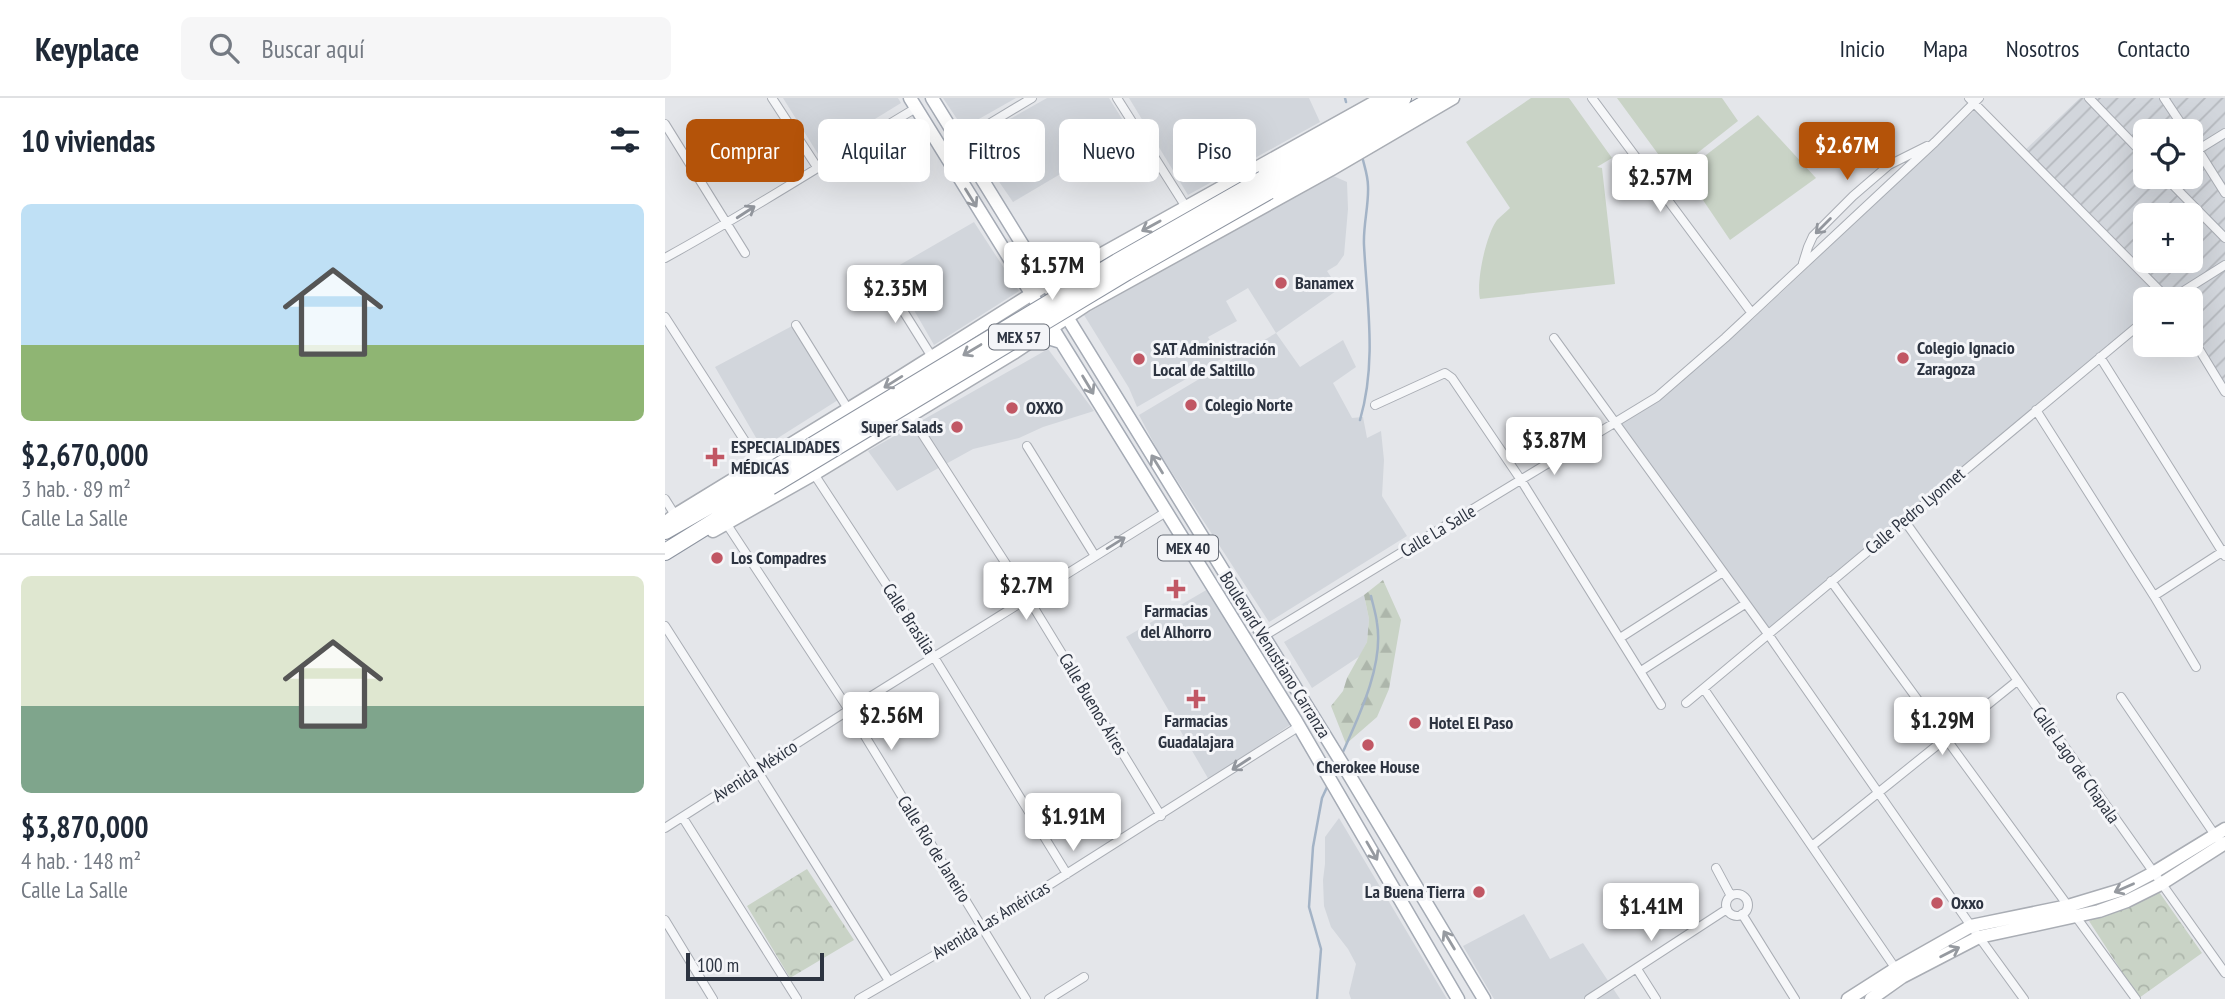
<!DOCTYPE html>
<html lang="es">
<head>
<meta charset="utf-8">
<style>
	:root { --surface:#fff; --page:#f6f6f7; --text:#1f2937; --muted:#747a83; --line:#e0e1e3; --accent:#b45309 }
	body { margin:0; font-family:"PT Sans Narrow",sans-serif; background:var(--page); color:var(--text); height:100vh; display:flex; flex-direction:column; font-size:26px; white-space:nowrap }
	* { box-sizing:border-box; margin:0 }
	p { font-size:23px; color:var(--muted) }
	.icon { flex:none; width:38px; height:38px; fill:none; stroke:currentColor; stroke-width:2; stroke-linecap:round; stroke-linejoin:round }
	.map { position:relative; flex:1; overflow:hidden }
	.panel { display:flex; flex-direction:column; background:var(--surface); width:665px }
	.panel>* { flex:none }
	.banner { position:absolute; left:21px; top:21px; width:665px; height:63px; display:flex; gap:14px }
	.fabs { position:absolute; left:1468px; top:21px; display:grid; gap:14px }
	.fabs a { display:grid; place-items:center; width:70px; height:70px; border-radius:10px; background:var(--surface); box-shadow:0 7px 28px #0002; font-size:35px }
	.scale { position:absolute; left:21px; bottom:18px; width:138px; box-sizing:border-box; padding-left:7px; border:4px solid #2d3441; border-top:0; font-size:19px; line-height:24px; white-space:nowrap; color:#2d3441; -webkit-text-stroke:5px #f4f5f8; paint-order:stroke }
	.price { position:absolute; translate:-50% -60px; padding:0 16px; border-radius:7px; background:#fff; color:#222; font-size:23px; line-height:46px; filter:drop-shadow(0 2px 4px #0008) }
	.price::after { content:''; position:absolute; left:50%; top:42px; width:21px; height:16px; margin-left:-10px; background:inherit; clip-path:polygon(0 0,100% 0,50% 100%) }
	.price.on { background:var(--accent); color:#fff }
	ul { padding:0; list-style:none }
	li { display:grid; align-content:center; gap:14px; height:371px; padding:0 21px }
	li+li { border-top:2px solid var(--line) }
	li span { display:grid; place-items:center; height:217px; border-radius:10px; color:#555 }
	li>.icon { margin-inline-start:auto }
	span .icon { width:126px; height:126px; fill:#fffc; stroke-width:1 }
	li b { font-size:30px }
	h2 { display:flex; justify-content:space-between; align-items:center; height:84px; padding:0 21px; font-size:30px }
	.chip { padding:0 24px; border-radius:10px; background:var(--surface); box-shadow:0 7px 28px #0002; font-size:24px; line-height:63px }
	.chip.on { background:var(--accent); color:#fff }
	header { display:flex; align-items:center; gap:42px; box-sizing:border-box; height:98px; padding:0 35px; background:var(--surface); border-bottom:2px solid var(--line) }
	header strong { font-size:33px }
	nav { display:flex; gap:38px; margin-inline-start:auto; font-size:24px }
	.search { width:490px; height:63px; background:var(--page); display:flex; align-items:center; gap:18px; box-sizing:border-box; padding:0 24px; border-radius:10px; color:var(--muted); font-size:26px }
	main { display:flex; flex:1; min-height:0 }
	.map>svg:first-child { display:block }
	.built { fill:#d2d6dc }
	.industrial { fill:url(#industrial-furrows); fill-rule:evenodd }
	.forest { fill:url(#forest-firs) }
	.park { fill:url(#park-crowns) }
	.garden { fill:#c9d3c6 }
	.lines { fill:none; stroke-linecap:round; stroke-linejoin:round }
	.stream { stroke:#a3b3c6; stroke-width:2.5 }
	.street-casing { stroke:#a9adb4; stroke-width:10 }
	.secondary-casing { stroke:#a9adb4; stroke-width:15 }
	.primary-casing { stroke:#a5abb5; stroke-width:15 }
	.highway-casing { stroke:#8d94a0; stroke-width:18 }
	.street { stroke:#f6f7f9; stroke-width:8 }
	.secondary { stroke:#fff; stroke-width:12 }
	.primary { stroke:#fff; stroke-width:12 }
	.highway { stroke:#fff; stroke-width:16 }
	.highway-bridge-casing { stroke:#8d94a0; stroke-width:18; stroke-linecap:butt }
	.highway-bridge { stroke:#fff; stroke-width:16 }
	.oneway { stroke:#969aa0 }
	.oneway2 { stroke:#92969d }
	.poi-dot { fill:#c15764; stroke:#f4f5f8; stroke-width:2.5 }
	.labels { text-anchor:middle; stroke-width:6; stroke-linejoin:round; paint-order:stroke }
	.shield { fill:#f4f5f8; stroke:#696e78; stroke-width:2 }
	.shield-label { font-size:16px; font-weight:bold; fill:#2d3441 }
	.poi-label { font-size:18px; font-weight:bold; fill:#2d3441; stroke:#f4f5f8; text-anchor:start }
	.street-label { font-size:18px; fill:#2d3441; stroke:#f4f5f8 }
</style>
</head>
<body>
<header>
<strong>Keyplace</strong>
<div class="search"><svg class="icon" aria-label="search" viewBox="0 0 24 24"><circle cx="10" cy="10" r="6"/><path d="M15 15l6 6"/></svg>Buscar aquí</div>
<nav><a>Inicio</a><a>Mapa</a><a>Nosotros</a><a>Contacto</a></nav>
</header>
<main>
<section class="panel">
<h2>10 viviendas<svg class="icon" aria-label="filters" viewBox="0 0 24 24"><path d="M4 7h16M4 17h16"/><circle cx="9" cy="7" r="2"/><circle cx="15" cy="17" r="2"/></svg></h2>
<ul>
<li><span style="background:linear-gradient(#bfe0f5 65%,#8fb573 0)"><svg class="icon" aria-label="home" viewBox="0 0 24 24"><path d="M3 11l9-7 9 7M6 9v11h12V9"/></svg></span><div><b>$2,670,000</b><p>3 hab. · 89 m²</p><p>Calle La Salle</p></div></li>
<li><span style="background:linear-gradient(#dfe7d0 60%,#7fa58c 0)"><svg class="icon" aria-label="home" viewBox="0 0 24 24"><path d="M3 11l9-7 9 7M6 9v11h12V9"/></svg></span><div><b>$3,870,000</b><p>4 hab. · 148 m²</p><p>Calle La Salle</p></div></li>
</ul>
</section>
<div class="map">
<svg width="1560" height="901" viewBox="0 0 1560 901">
	<defs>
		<pattern id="industrial-furrows" width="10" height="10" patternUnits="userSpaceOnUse" patternTransform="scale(1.75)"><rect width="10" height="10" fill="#d2d6dc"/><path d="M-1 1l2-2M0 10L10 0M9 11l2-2" fill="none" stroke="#b5b8be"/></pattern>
		<pattern id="forest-firs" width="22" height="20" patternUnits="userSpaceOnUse" patternTransform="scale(1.75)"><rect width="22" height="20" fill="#c9d3c6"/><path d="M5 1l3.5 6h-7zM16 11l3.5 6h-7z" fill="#adb6ab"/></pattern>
		<pattern id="park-crowns" width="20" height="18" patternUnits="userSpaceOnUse" patternTransform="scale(1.75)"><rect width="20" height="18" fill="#c9d3c6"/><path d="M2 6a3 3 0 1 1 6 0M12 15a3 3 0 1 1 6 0" fill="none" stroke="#adb6ab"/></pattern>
	</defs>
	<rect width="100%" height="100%" fill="#e4e6ea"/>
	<!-- built -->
	<path class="built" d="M118,0H233L236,5L153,56Z
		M278,0H351L298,30Z
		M382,0H444L472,45L416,78L409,68L348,104L306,43Z
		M464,0H644L655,24L523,97Z
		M1311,11L1503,201H1480V222L1103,536L949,325L996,298L1089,220Z
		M666,77L682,84L683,111L679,157L672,167L662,173L674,191L611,235L635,269L678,242L691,269L668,285L687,320L698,319L702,340L716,333L719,362L717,398L742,438L604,524L493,353L474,317L611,235L583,190L561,203L572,223L543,239L556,261L472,309L464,290L419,217Z
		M309,124L354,193L269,247L226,172Z
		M129,227L173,302L97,350L50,269Z
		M383,251L429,313L378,329L354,340L308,351L232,393L203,353Z
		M543,491L625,627L544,682L461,539Z
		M699,497L704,521L702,544L695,558L647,590L619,544Z
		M674,720L782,901H686L684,895L691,866L683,851L666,829L659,808L658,782L660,766V739Z
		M859,816L885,861L918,845L955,901H829L798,848Z"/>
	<!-- industrial -->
	<path class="industrial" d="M1415,0H1560V292L1526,241V201H1498L1358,54ZM1480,33H1526V79H1480ZM1480,117H1526V163H1480Z"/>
	<!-- forest -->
	<path class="forest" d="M718,482L736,522L724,591L712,619L681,646L666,608L678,593L682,580L702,544L704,521L699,497Z"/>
	<!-- park -->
	<path class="park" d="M142,771L189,842L125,880L82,808Z
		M1492,791L1537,855L1474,900L1424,823Z"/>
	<!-- garden -->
	<path class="garden" d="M866,0H904L947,60L932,69L937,70L950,186L815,201C811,183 821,137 832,122C836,118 841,114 845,110L801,44Z
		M952,0H1057L1073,23L1007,75Z
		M1093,17L1151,80L1065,142L1019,74Z"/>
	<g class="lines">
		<!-- stream -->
		<path class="stream" d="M680,0L681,4
			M695,322C712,264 702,206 699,147C698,127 704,107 703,88C703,79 700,70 698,62
			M677,656C694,618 719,567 712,525C711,516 708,507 706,498
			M667,678L673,665
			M652,901L656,851L644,809L648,749L657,700L663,687"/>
		<!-- street casing -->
		<g class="street-casing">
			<path id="street" d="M107,0L152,69
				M452,0L521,109
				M927,0L1086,214
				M1304,0L1503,201
				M1424,0L1480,58
				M1499,0L1521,33
				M0,26L80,155
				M1526,41L1560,95
				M294,44L367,0
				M1526,56L1560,35
				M1500,79L1560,140
				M0,160C86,113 167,60 251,10
				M1138,165L1143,149L1148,138L1188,98L1224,67L1262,48
				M217,179L267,259
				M1506,201L1560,167
				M0,219L94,365
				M131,227L183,311
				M1526,238L1560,294
				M889,240L1103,536L1306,828L1359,901
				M1435,259L1560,458
				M710,307L780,275L787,280L856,382L996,607
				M1371,312L1489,498L1531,569
				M245,317L363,500L496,718
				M362,348L430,458
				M149,376L269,559L402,776
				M0,401L10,417
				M1239,422L1560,875
				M61,425L184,612L361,901
				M1166,483L1471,901
				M1489,498L1560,452
				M0,528L92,672L224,883
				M599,538L992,299L1060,240L1270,44L1314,0
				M955,540L1058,474
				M976,573L1080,506
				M1039,591L1233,874
				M1456,599L1552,740
				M1021,605L1480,222
				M18,720L132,901
				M0,730L184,612L501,414
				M1147,748L1352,583
				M1051,770L1066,798
				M1061 807a11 11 0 1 1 22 0a11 11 0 1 1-22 0Z
				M1077,816L1130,901
				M0,822L48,901
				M972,871L991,901
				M194,901L318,829L633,629
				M384,901L419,879
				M924,901L1062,811"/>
		</g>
		<!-- secondary casing -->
		<g class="secondary-casing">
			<path id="secondary" d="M0,425L10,417L216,291L381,187L717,0
				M48,433L149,376L350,254L421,207L665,72L788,0
				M1183,901L1230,871L1306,828L1403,808L1456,792L1488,775L1560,731
				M1206,901L1237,879L1314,839L1434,813L1462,803L1496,786L1560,745"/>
		</g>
		<!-- primary casing -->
		<g class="primary-casing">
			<path id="primary" d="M245,0L631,623L793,901
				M267,0L683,675L819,901
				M369,241L383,240L396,244"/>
		</g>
		<!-- highway casing -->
		<g class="highway-casing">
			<path id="highway" d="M598,81L738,0
				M604,93L770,0
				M0,433L100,376
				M0,454L105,389"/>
		</g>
		<!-- street -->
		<use href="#street" class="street"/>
		<!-- secondary -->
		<use href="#secondary" class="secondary"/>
		<!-- primary -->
		<use href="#primary" class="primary"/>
		<!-- highway -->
		<use href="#highway" class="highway"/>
		<!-- highway-bridge casing -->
		<g class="highway-bridge-casing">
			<path id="highway-bridge" d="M100,376L452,164L598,81
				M105,389L462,174L604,93"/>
		</g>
		<!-- highway-bridge -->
		<use href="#highway-bridge" class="highway-bridge"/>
	</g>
	<!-- one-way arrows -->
	<defs><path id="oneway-shaft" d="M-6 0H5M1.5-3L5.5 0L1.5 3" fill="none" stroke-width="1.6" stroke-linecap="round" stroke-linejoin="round" transform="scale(1.75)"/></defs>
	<g class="oneway">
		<use href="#oneway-shaft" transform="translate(306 100) rotate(58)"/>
		<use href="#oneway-shaft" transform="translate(486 128) rotate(151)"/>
		<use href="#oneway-shaft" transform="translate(307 252) rotate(149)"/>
		<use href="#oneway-shaft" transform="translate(228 284) rotate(148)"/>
		<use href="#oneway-shaft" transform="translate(423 287) rotate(59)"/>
		<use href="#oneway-shaft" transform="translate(492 366) rotate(-122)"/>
		<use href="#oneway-shaft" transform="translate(707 753) rotate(60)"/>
		<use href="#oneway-shaft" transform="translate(1459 790) rotate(156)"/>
		<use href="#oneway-shaft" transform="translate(784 842) rotate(-121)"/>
		<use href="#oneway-shaft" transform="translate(1285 854) rotate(-27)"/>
	</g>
	<g class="oneway2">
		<use href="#oneway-shaft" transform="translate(81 114) rotate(-33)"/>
		<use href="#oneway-shaft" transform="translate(1158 128) rotate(135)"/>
		<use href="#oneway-shaft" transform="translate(451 445) rotate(-32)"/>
		<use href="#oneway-shaft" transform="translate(576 666) rotate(147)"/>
	</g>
	<!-- markers -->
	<g class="poi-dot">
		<circle cx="616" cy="185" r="7"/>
		<circle cx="1238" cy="260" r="7"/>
		<circle cx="474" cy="261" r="7"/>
		<circle cx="526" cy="307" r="7"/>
		<circle cx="347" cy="310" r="7"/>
		<circle cx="292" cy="329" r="7"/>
		<path d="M46.5 348.5h7v7h7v7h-7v7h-7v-7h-7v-7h7z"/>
		<circle cx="52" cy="460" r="7"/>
		<path d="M507.5 480.5h7v7h7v7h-7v7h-7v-7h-7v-7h7z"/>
		<path d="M527.5 590.5h7v7h7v7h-7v7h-7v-7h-7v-7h7z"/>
		<circle cx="750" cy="625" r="7"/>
		<circle cx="703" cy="647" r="7"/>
		<circle cx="814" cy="794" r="7"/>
		<circle cx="1272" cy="805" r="7"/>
	</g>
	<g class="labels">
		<!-- shield labels -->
		<g class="shield">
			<rect x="324" y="226.5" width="60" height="25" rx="5"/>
			<rect x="493" y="437.5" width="60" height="25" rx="5"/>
		</g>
		<g class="shield-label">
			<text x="354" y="245">MEX 57</text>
			<text x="523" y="456">MEX 40</text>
		</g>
		<!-- poi labels -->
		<g class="poi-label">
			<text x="630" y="191">Banamex</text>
			<text x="1252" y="256">Colegio Ignacio<tspan x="1252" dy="21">Zaragoza</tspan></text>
			<text x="488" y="257">SAT Administración<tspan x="488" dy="21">Local de Saltillo</tspan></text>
			<text x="540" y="313">Colegio Norte</text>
			<text x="361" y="316">OXXO</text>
			<text x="278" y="335" text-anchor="end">Super Salads</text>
			<text x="66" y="355">ESPECIALIDADES<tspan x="66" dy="21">MÉDICAS</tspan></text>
			<text x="66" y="466">Los Compadres</text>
			<text x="511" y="519" text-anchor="middle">Farmacias<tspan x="511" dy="21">del Alhorro</tspan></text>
			<text x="531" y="629" text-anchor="middle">Farmacias<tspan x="531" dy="21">Guadalajara</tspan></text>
			<text x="764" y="631">Hotel El Paso</text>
			<text x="703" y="675" text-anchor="middle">Cherokee House</text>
			<text x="800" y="800" text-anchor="end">La Buena Tierra</text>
			<text x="1286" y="811">Oxxo</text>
		</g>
		<!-- street labels -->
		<g class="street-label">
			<text transform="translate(1250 413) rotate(-40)" y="6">Calle Pedro Lyonnet</text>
			<text transform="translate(773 433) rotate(-31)" y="6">Calle La Salle</text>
			<text transform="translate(244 521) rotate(57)" y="6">Calle Brasilia</text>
			<text transform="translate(610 557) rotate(58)" y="6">Boulevard Venustiano Carranza</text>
			<text transform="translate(428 606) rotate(59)" y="6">Calle Buenos Aires</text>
			<text transform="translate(1411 667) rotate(55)" y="6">Calle Lago de Chapala</text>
			<text transform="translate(90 673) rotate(-33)" y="6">Avenida México</text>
			<text transform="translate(269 751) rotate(58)" y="6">Calle Río de Janeiro</text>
			<text transform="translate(326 822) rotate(-31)" y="6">Avenida Las Américas</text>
		</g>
	</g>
</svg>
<div class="fabs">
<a><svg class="icon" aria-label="locate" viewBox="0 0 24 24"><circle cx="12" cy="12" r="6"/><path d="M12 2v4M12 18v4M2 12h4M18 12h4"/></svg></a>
<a>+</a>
<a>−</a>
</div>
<div class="scale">100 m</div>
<b class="price on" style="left:1182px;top:84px">$2.67M</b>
<b class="price" style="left:995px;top:116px">$2.57M</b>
<b class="price" style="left:387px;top:204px">$1.57M</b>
<b class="price" style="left:230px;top:227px">$2.35M</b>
<b class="price" style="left:889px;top:379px">$3.87M</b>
<b class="price" style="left:361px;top:524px">$2.7M</b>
<b class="price" style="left:226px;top:654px">$2.56M</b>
<b class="price" style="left:1277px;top:659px">$1.29M</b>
<b class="price" style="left:408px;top:755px">$1.91M</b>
<b class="price" style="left:986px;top:845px">$1.41M</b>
<div class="banner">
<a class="chip on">Comprar</a>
<a class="chip">Alquilar</a>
<a class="chip">Filtros</a>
<a class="chip">Nuevo</a>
<a class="chip">Piso</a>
</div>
</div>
</main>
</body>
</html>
